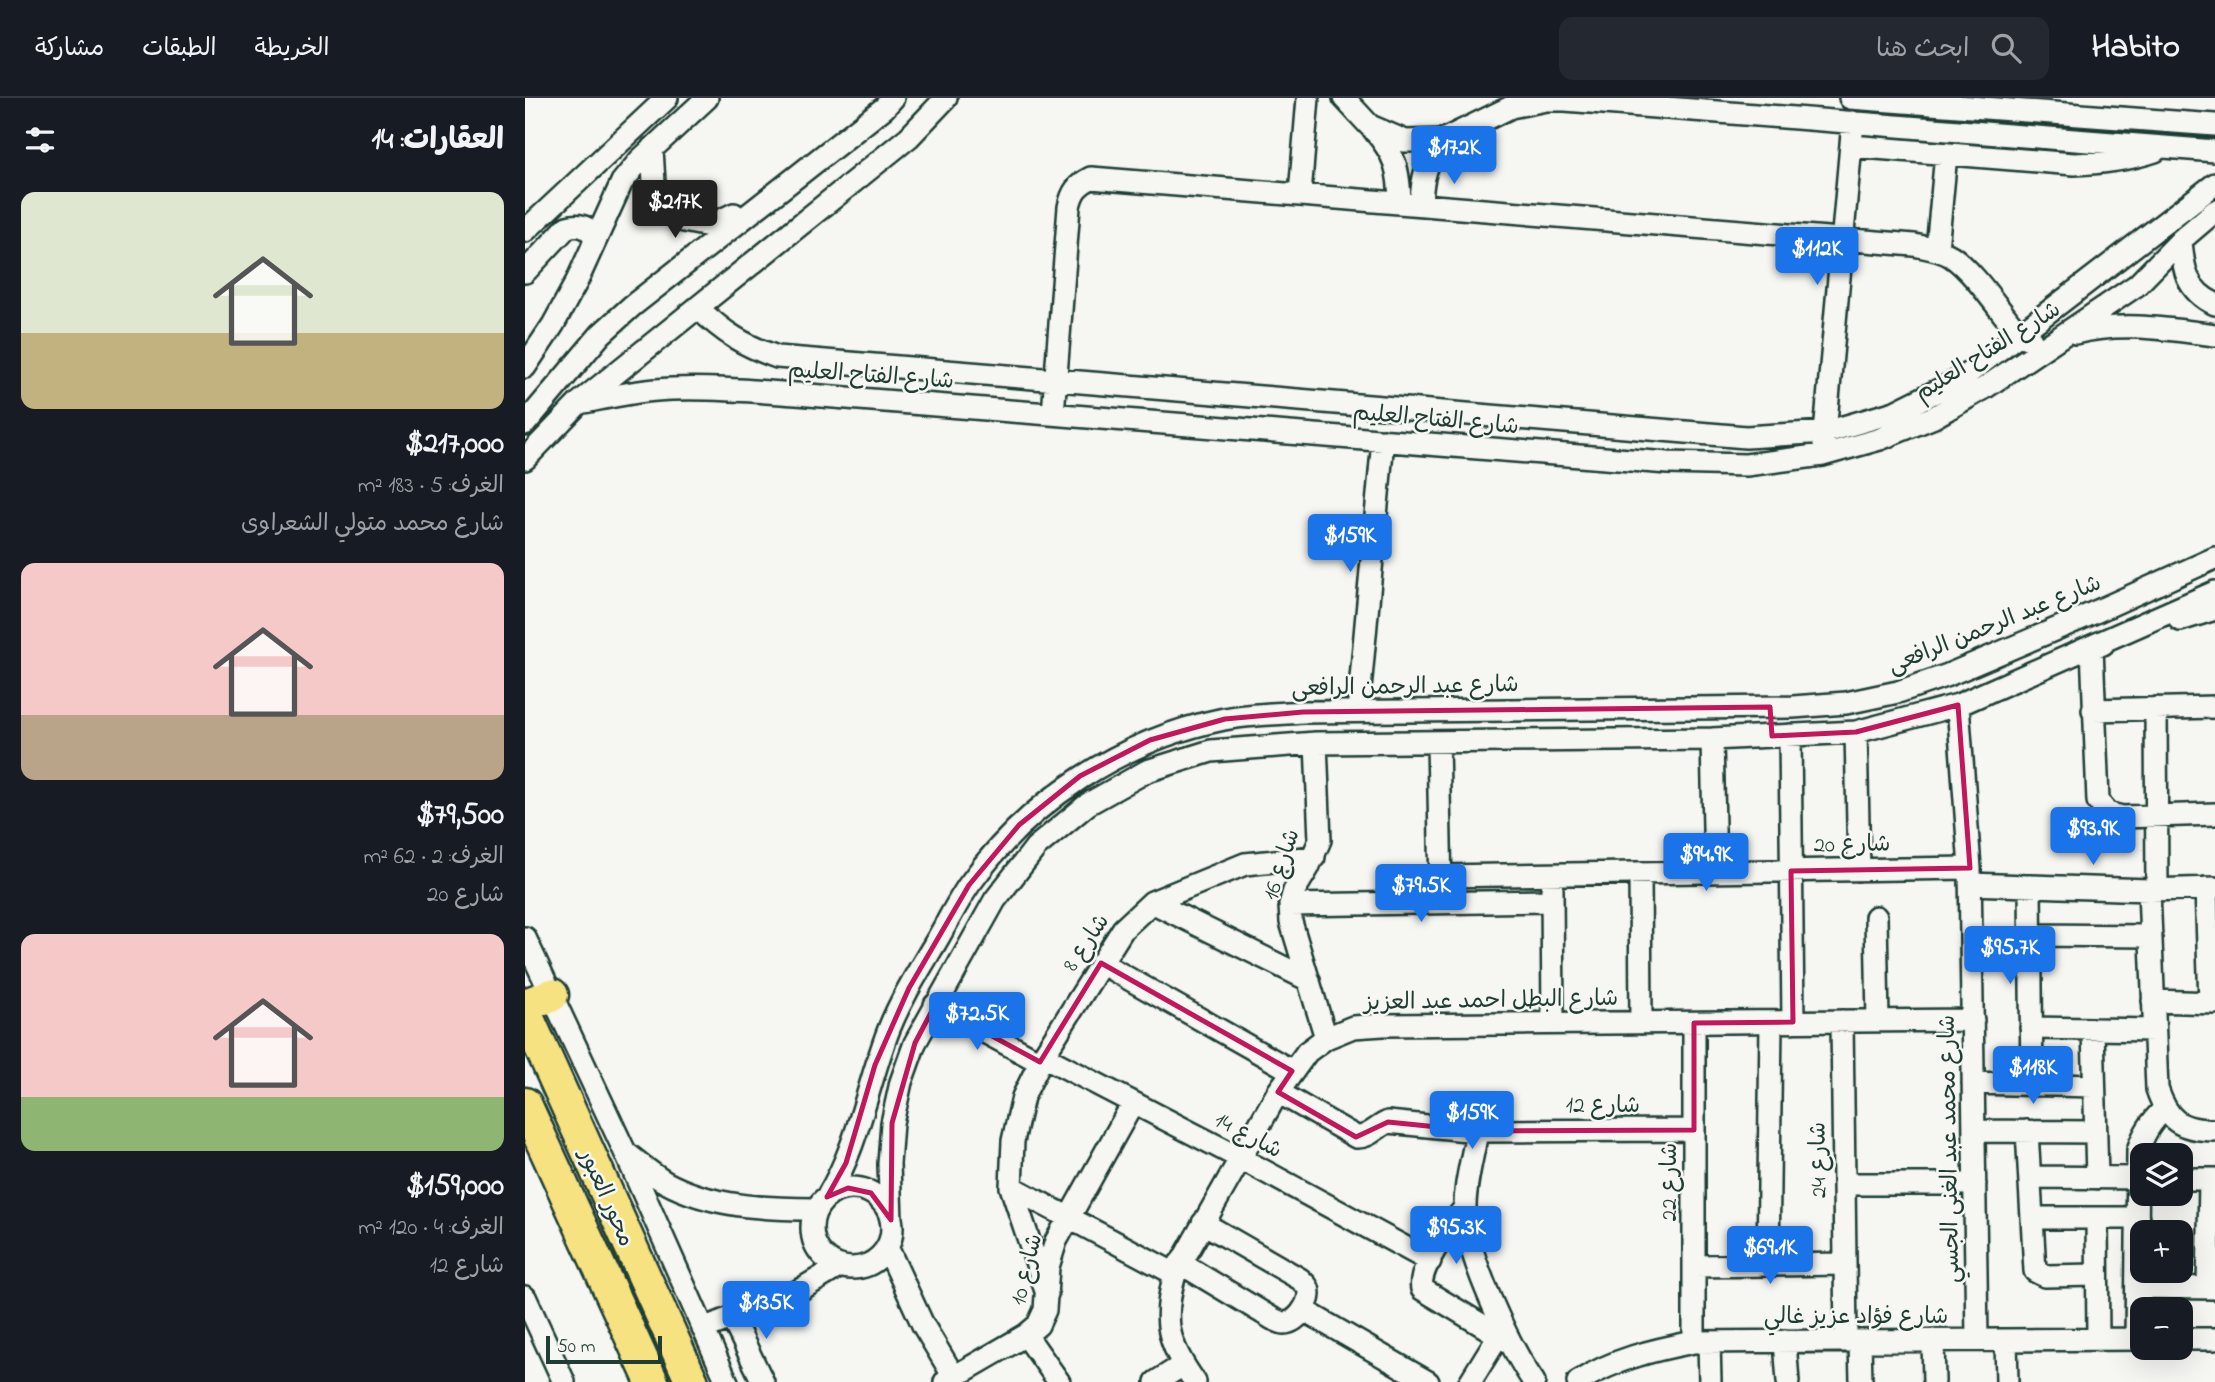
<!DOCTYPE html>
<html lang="ar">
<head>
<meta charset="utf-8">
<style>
	:root { --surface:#171b24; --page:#242831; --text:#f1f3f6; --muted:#9ea1a6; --line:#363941; --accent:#1a73e8 }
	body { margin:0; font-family:"Indie Flower","Playpen Sans Arabic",sans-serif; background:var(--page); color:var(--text); direction:rtl; height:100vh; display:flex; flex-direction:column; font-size:26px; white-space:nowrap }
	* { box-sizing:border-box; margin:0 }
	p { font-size:23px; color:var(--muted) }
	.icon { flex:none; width:38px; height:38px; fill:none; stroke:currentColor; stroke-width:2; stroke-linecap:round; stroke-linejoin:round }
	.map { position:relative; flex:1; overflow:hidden; direction:ltr }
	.panel { display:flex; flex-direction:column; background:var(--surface); width:525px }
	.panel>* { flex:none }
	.tools { position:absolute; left:1605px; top:1045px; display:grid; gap:14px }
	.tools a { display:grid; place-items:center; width:63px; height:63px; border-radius:14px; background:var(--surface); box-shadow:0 7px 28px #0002; font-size:35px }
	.scale { position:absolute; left:21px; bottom:18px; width:116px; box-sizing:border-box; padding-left:7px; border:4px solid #1f3d34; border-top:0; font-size:19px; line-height:24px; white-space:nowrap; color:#1f3d34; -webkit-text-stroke:5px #f6f6f2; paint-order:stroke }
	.price { position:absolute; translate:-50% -60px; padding:0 16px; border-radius:7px; background:var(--accent); color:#fff; font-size:23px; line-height:46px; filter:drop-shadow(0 2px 4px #0008) }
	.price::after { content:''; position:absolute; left:50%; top:42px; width:21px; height:16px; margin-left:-10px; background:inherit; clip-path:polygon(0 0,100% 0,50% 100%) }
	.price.selected { background:#222; color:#fff }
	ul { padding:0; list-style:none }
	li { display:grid; align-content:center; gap:14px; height:371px; padding:0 21px }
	li span { display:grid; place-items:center; height:217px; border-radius:14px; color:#555 }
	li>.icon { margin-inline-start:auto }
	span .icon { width:126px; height:126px; fill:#fffc; stroke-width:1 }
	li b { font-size:30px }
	h2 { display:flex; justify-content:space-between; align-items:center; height:84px; padding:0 21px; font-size:30px }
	header { display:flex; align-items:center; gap:42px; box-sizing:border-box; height:98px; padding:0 35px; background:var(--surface); border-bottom:2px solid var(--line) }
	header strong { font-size:33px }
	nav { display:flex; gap:38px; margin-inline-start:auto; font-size:24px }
	.search { width:490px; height:63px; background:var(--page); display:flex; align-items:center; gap:18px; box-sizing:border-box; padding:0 24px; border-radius:14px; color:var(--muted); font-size:26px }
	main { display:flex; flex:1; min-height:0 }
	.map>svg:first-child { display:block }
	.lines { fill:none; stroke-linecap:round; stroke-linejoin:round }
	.minor-casing { stroke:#1f3d34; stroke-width:26 }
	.highway-casing { stroke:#1f3d34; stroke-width:37 }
	.minor { stroke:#f6f6f2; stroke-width:21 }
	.highway { stroke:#f7e281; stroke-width:32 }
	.marked { fill:none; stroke:#c2185b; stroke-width:5; stroke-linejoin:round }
	.labels { text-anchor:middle; stroke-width:5; stroke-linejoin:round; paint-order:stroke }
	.street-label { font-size:23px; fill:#1f3d34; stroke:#f6f6f2 }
</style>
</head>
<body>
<header>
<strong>Habito</strong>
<div class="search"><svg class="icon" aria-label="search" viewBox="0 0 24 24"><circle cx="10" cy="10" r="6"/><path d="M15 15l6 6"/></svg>ابحث هنا</div>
<nav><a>الخريطة</a><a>الطبقات</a><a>مشاركة</a></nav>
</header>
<main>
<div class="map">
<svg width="1690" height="1284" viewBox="0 0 1690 1284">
	<rect width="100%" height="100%" fill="#f6f6f2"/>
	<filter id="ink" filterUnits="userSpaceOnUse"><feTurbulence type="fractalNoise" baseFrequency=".0143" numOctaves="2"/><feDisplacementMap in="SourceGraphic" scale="14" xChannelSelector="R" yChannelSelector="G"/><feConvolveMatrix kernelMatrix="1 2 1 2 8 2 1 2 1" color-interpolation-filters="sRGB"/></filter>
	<g filter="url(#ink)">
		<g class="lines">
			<!-- minor casing -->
			<g class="minor-casing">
				<path id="minor" d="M819,0L845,28L880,43L918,42L986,9L1021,2H1040L1690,53
					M1325,0L1690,27
					M849,32C871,58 874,71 875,105
					M1326,48L1549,66C1577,65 1603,62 1630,53
					M127,50L129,85L139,108L159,123L184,128L209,116
					M775,96L783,0
					M896,106C897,78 901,65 918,42
					M0,133L142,0
					M1656,142C1658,170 1661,193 1690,206
					M1412,151L1421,56
					M0,174L42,129C55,125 64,129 71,140L68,146
					M173,210C199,235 218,247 252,259L1221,339L1301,334L1370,314L1436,281L1690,86
					M1550,235C1597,223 1643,231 1690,237
					M0,269L28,227L52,183L97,84L115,62L182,0
					M54,305C85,299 115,292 147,291C192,289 238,294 284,297L1143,365L1221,367L1298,357L1355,341L1409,319L1461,289L1612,187L1656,142L1690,113
					M528,316L544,109C547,94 552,87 566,80L1389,147C1402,150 1414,151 1426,158C1449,173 1476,215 1495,237L1506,242
					M0,326L76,236L107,208L359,10L368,0
					M1299,346L1328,24
					M0,361L54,305L384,39L421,0
					M1655,522L1690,511
					M1578,546L1567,549L1573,703L1582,715L1597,719L1690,716
					M1433,607L1445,770L1452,1242
					M1631,610L1632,792
					M1568,612L1690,609
					M833,613L858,342
					M1331,634L1334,772
					M1265,637L1268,924
					M1187,641L1190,774
					M913,644L916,792
					M791,645L795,742L783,770L769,793L765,807L766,824L801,940
					M1115,775L1116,925
					M915,778L1445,770
					M1445,786L1624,792L1690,790
					M1505,788L1507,987
					M1681,790L1685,905
					M1027,791L1028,925
					M1624,792L1632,991C1643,1023 1655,1032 1690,1032
					M627,804L784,882
					M765,807L1027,803
					M1351,819L1353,923
					M1505,837L1625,838
					M0,840L100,1054L202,1284
					M576,865L767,973
					M1628,903L1690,905
					M410,907L515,964
					M1317,923L1321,1243
					M1506,930L1629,932
					M1568,931L1572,1080
					M518,958L715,1060L905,1163
					M1448,985L1569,988
					M753,994L831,1039C844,1040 851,1029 863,1024L952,1033L1169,1032
					M952,1033C948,1059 939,1087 940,1114C940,1154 985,1250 1009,1284
					M1449,1033L1571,1034
					M1502,1033L1510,1173L1520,1178L1572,1177
					M100,1054C113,1064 126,1076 140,1084C186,1109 240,1111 291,1111
					M1505,1079L1617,1080
					M1656,1081H1690
					M1319,1086H1450
					M486,1089L650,1176
					M287 1130a40 40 0 1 1 80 0a40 40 0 1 1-80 0Z
					M302,1099C334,1047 342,987 364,931C376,901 393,874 409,847C421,827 431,806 444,787C504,702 597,642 699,621C724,616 752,616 778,614L1268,609L1321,605L1373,594L1423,577L1557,520L1690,460
					M939,1111C926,1126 892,1171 897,1191L985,1244
					M1507,1120H1613
					M1572,1120L1573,1242
					M366,1122L364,1066L367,1025L376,984L390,945L470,802L511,749L563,706L622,673L686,653L791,645L1187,641L1331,634L1433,607L1690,494
					M362,1149L398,1227L432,1284
					M655,1165L748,1221C751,1222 755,1225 759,1225C773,1225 788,1203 783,1190C781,1186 778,1184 775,1181L678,1125
					M1243,1167L1246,924
					M1169,1168L1320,1166
					M1612,1189L1690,1190
					M1683,1190L1685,1081
					M522,1196L486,1089L488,1043L498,999L518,958L598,831L627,804L720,766L789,759
					M0,1199L39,1284
					M778,1212L903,1284
					M207,1220L238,1284
					M178,1231L273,1193L315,1168
					M501,1237L534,1284
					M1611,1241L1613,1052C1619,1035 1626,1024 1639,1011
					M1656,1241H1690
					M1408,1242L1409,1284
					M1481,1242L1482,1284
					M1260,1243L1263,1284
					M1335,1243L1336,1284
					M1169,1244V925
					M1184,1244L1185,1284
					M420,1284L501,1237L513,1227L520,1212L523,1169L531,1143L608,1005
					M631,1284L658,1267
					M670,1284C642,1245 637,1222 650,1176L753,994L782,954L801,940L828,929L858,927L1448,922
					M945,1284L974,1237
					M1053,1284C1089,1261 1128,1252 1169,1244L1617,1241"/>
			</g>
			<!-- highway casing -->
			<g class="highway-casing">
				<path id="highway" d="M0,907L27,897
					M0,914L167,1284
					M0,1006L127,1284"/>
			</g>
			<!-- minor -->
			<use href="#minor" class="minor"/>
			<!-- highway -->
			<use href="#highway" class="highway"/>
		</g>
	</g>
	<!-- marked area -->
	<path class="marked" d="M1433,607L1445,770L1266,773L1268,924L1169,925V1032L952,1033L863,1024L831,1039L753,994L767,973L576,865L515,964L410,907L390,945L367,1025L366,1122L346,1095L323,1090L302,1099L321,1065L350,967L384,890L444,787L494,727L555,678L625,642L700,621L778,614L1245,609L1247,638L1331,634Z"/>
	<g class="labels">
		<!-- street labels -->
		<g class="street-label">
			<text transform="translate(1462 252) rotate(-32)" y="8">شارع الفتاح العليم</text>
			<text transform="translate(346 276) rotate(4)" y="8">شارع الفتاح العليم</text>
			<text transform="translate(911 320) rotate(5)" y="8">شارع الفتاح العليم</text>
			<text transform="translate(1469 525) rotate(-22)" y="8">شارع عبد الرحمن الرافعى</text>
			<text transform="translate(880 587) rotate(-1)" y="8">شارع عبد الرحمن الرافعى</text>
			<text transform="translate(1327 745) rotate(-1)" y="8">شارع 20</text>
			<text transform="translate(755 766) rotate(-72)" y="8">شارع 16</text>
			<text transform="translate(560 844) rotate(-56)" y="8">شارع 8</text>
			<text transform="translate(966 901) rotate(-1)" y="8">شارع البطل احمد عبد العزيز</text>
			<text x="1078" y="1014">شارع 12</text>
			<text transform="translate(724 1036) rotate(28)" y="8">شارع 14</text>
			<text transform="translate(1423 1051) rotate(-91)" y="8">شارع محمد عبد الغنى الجسي</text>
			<text transform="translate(1292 1062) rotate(-91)" y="8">شارع 24</text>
			<text transform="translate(1143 1084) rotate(-90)" y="8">شارع 22</text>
			<text transform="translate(83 1099) rotate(66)" y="8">محور العبور</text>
			<text transform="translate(500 1171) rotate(-76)" y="8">شارع 10</text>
			<text x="1331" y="1225">شارع فؤاد عزيز غالي</text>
		</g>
	</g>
</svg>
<div class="tools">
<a><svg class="icon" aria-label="layers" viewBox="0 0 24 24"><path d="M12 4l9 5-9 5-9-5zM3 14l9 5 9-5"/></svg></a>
<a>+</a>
<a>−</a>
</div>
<div class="scale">50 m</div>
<b class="price" style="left:929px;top:88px">$172K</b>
<b class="price selected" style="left:150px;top:142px">$217K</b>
<b class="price" style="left:1292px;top:189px">$112K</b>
<b class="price" style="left:825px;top:476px">$159K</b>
<b class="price" style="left:1568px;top:769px">$93.9K</b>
<b class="price" style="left:1181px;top:795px">$94.9K</b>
<b class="price" style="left:896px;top:826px">$79.5K</b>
<b class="price" style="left:1485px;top:888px">$95.7K</b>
<b class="price" style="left:452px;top:954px">$72.5K</b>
<b class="price" style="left:1508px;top:1008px">$118K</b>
<b class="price" style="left:947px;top:1053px">$159K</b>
<b class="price" style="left:931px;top:1168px">$95.3K</b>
<b class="price" style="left:1245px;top:1188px">$69.1K</b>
<b class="price" style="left:241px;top:1243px">$135K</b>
</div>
<section class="panel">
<h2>العقارات: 14<svg class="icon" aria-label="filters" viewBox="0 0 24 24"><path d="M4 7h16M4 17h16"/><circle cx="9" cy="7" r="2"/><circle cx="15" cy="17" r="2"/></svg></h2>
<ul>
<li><span style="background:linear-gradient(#dfe7d0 65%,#c2b280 0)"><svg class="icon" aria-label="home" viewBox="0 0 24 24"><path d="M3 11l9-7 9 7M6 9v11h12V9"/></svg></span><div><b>$217,000</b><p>الغرف: 5 · 183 m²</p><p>شارع محمد متولي الشعراوى</p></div></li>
<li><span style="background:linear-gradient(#f6c9c9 70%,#b9a48a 0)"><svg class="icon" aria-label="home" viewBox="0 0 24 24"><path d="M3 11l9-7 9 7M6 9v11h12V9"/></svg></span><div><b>$79,500</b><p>الغرف: 2 · 62 m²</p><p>شارع 20</p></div></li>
<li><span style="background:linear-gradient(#f6c9c9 75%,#8fb573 0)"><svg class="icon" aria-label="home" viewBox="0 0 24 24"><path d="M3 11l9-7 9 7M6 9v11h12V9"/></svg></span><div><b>$159,000</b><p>الغرف: 4 · 120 m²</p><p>شارع 12</p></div></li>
</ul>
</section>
</main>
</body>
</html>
